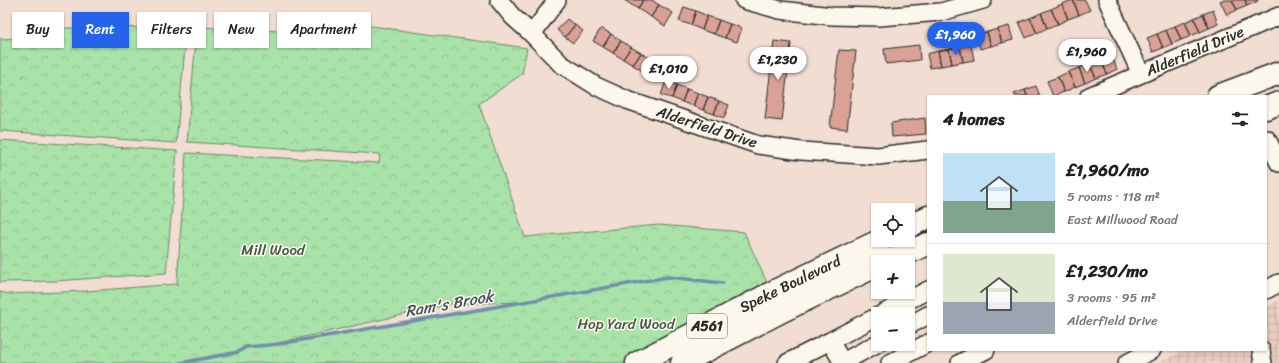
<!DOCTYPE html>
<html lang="en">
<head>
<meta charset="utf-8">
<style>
	:root { --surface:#fff; --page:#f6f6f6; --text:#202124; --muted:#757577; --line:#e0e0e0; --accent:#2563eb }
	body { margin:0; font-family:Sriracha,sans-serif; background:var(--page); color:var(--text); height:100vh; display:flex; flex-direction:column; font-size:15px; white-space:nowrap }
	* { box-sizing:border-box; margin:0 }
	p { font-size:13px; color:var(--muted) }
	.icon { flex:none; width:22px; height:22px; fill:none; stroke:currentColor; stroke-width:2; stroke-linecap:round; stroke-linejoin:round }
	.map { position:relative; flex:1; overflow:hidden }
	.drawer { position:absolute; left:927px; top:95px; width:340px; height:256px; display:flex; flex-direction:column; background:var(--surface); border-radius:0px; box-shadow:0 1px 3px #0004 }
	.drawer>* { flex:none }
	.banner { position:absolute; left:12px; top:12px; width:380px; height:36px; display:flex; gap:8px }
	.fabs { position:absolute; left:871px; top:203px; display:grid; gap:8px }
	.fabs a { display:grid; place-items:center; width:44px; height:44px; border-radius:0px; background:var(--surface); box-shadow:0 1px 3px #0004; font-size:20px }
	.price { position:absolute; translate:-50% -34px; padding:0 9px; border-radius:14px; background:#fff; color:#222; font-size:13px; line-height:26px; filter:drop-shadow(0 1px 2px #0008) }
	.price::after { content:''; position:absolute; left:50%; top:24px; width:12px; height:9px; margin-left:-6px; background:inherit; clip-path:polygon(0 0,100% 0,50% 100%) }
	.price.current { background:var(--accent); color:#fff }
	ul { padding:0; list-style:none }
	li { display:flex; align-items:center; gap:12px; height:100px; padding:0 16px }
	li+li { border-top:1px solid var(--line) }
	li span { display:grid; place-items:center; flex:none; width:112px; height:80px; border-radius:0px; color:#555 }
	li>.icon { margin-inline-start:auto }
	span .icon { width:48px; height:48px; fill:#fffc; stroke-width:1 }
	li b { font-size:17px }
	h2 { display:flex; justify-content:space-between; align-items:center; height:48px; padding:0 16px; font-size:17px }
	.chip { padding:0 14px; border-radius:0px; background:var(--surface); box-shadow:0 1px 3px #0004; font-size:14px; line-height:36px }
	.chip.current { background:var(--accent); color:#fff }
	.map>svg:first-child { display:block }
	.industrial { fill:url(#industrial-grid) }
	.forest { fill:url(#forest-crowns); stroke:#6a876a; fill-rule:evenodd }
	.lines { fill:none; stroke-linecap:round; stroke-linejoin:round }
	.stream { stroke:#728faa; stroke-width:3.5 }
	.building { fill:#daa196; stroke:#2b2b2b }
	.minor-casing { stroke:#2b2b2b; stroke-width:20 }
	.highway-casing { stroke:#2b2b2b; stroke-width:25 }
	.minor { stroke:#fbf7ec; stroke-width:17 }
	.highway { stroke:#fbf7ec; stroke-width:22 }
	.labels { text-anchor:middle; stroke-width:3; stroke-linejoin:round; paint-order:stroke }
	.shield { fill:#fbf7ec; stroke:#696865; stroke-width:1 }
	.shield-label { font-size:14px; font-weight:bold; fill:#2b2b2b }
	.street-label { font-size:15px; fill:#2b2b2b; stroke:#fbf7ec }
	.park-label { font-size:15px; fill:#4a594a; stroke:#fbf7ec }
	.water-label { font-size:16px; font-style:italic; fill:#495460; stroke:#fbf7ec }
</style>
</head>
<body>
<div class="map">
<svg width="1279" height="363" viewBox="0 0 1279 363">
	<defs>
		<pattern id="industrial-grid" width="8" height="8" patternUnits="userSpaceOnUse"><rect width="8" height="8" fill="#eacbc0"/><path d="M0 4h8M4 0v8" fill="none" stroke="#c9aea5"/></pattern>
		<pattern id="forest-crowns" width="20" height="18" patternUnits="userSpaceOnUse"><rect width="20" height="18" fill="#a9e3a9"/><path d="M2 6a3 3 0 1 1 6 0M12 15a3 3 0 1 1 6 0" fill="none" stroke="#92c392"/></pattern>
	</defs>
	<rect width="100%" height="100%" fill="#f1ddd2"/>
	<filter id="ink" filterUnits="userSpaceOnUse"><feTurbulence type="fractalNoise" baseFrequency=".025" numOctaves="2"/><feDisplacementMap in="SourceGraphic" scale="8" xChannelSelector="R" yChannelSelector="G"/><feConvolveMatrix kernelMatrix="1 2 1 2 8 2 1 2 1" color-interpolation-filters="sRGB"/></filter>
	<g filter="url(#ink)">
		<!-- industrial -->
		<path class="industrial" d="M1279,300V363H1159L1184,350H1266V307Z"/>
		<!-- forest -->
		<path class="forest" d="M364,25L527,48L522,74L479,104L525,237L659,225L744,232L768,285L637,363H0V292L10,294L87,291L177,284L186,153L379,163L380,154L187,142L197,27L323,33ZM523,302L280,344H273L451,304Z
			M187,27L176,143L0,131V39L39,37L66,28Z
			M0,140L177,151L166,273L55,281L0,282Z"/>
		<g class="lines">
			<!-- stream -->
			<path class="stream" d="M180,363L238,352L246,347L279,344L668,277L723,283"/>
		</g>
		<!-- building -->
		<path class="building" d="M624,0H643L638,9Z
			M643,0H652L659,5L651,17L638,9Z
			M1073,0H1085L1090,10L1079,15Z
			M1073,0L1079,15L1068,19L1062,4Z
			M1222,0H1232L1237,10L1227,15L1220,1Z
			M1232,0H1245L1247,6L1237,10Z
			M1245,0H1257L1258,1L1247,6Z
			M1062,4L1068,19L1058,24L1051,9Z
			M659,5L673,13L665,26L651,17Z
			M684,7L696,11L691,25L679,21Z
			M1051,9L1058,24L1047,28L1041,13Z
			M1213,10L1218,24L1209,28L1203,14Z
			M696,11L707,16L702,30L691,25Z
			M1041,13L1047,28L1037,33L1030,18Z
			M1203,14L1209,28L1200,32L1194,18Z
			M707,16L719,20L714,34L702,30Z
			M1030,18L1037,33L1026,38L1019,22Z
			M1194,18L1200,32L1191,36L1185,22Z
			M567,19L575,25L565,37L557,30Z
			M719,20L730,24L725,38L714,34Z
			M1185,22L1191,36L1181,40L1175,26Z
			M730,24L742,28L737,42L725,38Z
			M575,25L583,31L573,43L565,37Z
			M1009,26L1013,40L1002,43L998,29Z
			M1175,26L1181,40L1172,44L1166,30Z
			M601,28L611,34L603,47L593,41Z
			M998,29L1002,43L991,46L987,32Z
			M1166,30L1172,44L1163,48L1157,34Z
			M987,32L991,46L980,49L976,35Z
			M611,34L621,41L613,53L603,47Z
			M1157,34L1163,48L1153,52L1147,38Z
			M621,41L631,47L623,59L613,53Z
			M774,41L791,43L782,121L765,119Z
			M919,45L920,60L886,64L884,49Z
			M971,45L974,60L963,62L960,47Z
			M631,47L641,53L633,65L623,59Z
			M960,47L963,62L952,64L949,49Z
			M949,49L952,64L941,66L938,51Z
			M839,50L856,51L847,129L830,127Z
			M938,51L941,66L930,68L927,54Z
			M641,53L651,59L643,71L633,65Z
			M1111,54L1117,69L1107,74L1100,58Z
			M1100,58L1107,74L1096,78L1089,63Z
			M651,59L661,65L653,77L643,71Z
			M1089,63L1096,78L1085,83L1079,68Z
			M1079,68L1085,83L1075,87L1068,72Z
			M1068,72L1075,87L1064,92L1058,77Z
			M1058,77L1064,92L1053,96L1047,81Z
			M666,81L677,85L672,98L661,95Z
			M677,85L687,89L682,102L672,98Z
			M1036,86L1040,96H1027L1025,90Z
			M687,89L698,93L693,106L682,102Z
			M1025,90L1027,96H1015L1014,94Z
			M698,93L708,97L703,110L693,106Z
			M708,97L719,101L714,114L703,110Z
			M719,101L729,105L724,118L714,114Z
			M925,118L926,134L892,137L891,123Z"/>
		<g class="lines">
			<!-- minor casing -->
			<g class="minor-casing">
				<path id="minor" d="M499,0L512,16L532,34L561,64L596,86L627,100L758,145L801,151L878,156L928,150
					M744,0L780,10L832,16L879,17L941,12L983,0
					M1107,0L1141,74
					M532,34L557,0
					M1089,96L1279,16
					M1267,139L1279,163
					M1266,290L1279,283
					M882,314L928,290
					M908,326L928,315
					M1261,350L1263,363
					M843,362L878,343
					M787,363L830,341
					M843,363L830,341L878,316
					M890,363L928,343
					M960,363L986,350
					M1127,363L1152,350"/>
			</g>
			<!-- highway casing -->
			<g class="highway-casing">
				<path id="highway" d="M1218,96L1279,73
					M1266,108L1279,103
					M908,227L928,217
					M885,262L928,244
					M637,363L777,290L881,240
					M682,363L784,310L878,265"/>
			</g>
			<!-- minor -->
			<use href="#minor" class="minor"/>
			<!-- highway -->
			<use href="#highway" class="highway"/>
		</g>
	</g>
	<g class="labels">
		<!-- shield labels -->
		<rect class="shield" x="687" y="314" width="40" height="24" rx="3"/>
		<g class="shield-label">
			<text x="707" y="331">A561</text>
		</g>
		<!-- street labels -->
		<g class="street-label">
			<text transform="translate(1195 51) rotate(-23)" y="5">Alderfield Drive</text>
			<text transform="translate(707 127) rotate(18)" y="5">Alderfield Drive</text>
			<text transform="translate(790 284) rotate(-26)" y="5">Speke Boulevard</text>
		</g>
		<!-- park labels -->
		<g class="park-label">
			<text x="273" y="255">Mill Wood</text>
			<text x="626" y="329">Hop Yard Wood</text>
		</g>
		<!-- water labels -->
		<g class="water-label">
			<text transform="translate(449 303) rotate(-10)" y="6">Ram's Brook</text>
		</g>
	</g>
</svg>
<div class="fabs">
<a><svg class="icon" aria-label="locate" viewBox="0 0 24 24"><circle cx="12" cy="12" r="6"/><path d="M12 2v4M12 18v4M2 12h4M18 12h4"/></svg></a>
<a>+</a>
<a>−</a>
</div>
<b class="price current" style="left:956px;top:56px">£1,960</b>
<b class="price" style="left:1087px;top:73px">£1,960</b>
<b class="price" style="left:778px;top:81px">£1,230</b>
<b class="price" style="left:669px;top:90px">£1,010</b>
<div class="banner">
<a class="chip">Buy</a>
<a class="chip current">Rent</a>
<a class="chip">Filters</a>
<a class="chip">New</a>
<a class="chip">Apartment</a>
</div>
<section class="drawer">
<h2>4 homes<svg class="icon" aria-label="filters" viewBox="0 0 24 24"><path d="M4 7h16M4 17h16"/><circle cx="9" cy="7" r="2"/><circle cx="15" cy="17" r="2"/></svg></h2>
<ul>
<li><span style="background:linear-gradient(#bfe0f5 60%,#7fa58c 0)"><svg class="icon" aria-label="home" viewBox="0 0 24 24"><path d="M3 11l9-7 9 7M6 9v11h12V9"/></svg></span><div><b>£1,960/mo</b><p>5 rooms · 118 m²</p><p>East Millwood Road</p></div></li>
<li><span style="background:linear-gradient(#dfe7d0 60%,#9aa5b1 0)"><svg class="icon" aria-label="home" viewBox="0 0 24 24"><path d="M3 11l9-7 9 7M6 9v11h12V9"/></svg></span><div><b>£1,230/mo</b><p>3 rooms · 95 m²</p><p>Alderfield Drive</p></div></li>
</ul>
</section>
</div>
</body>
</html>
